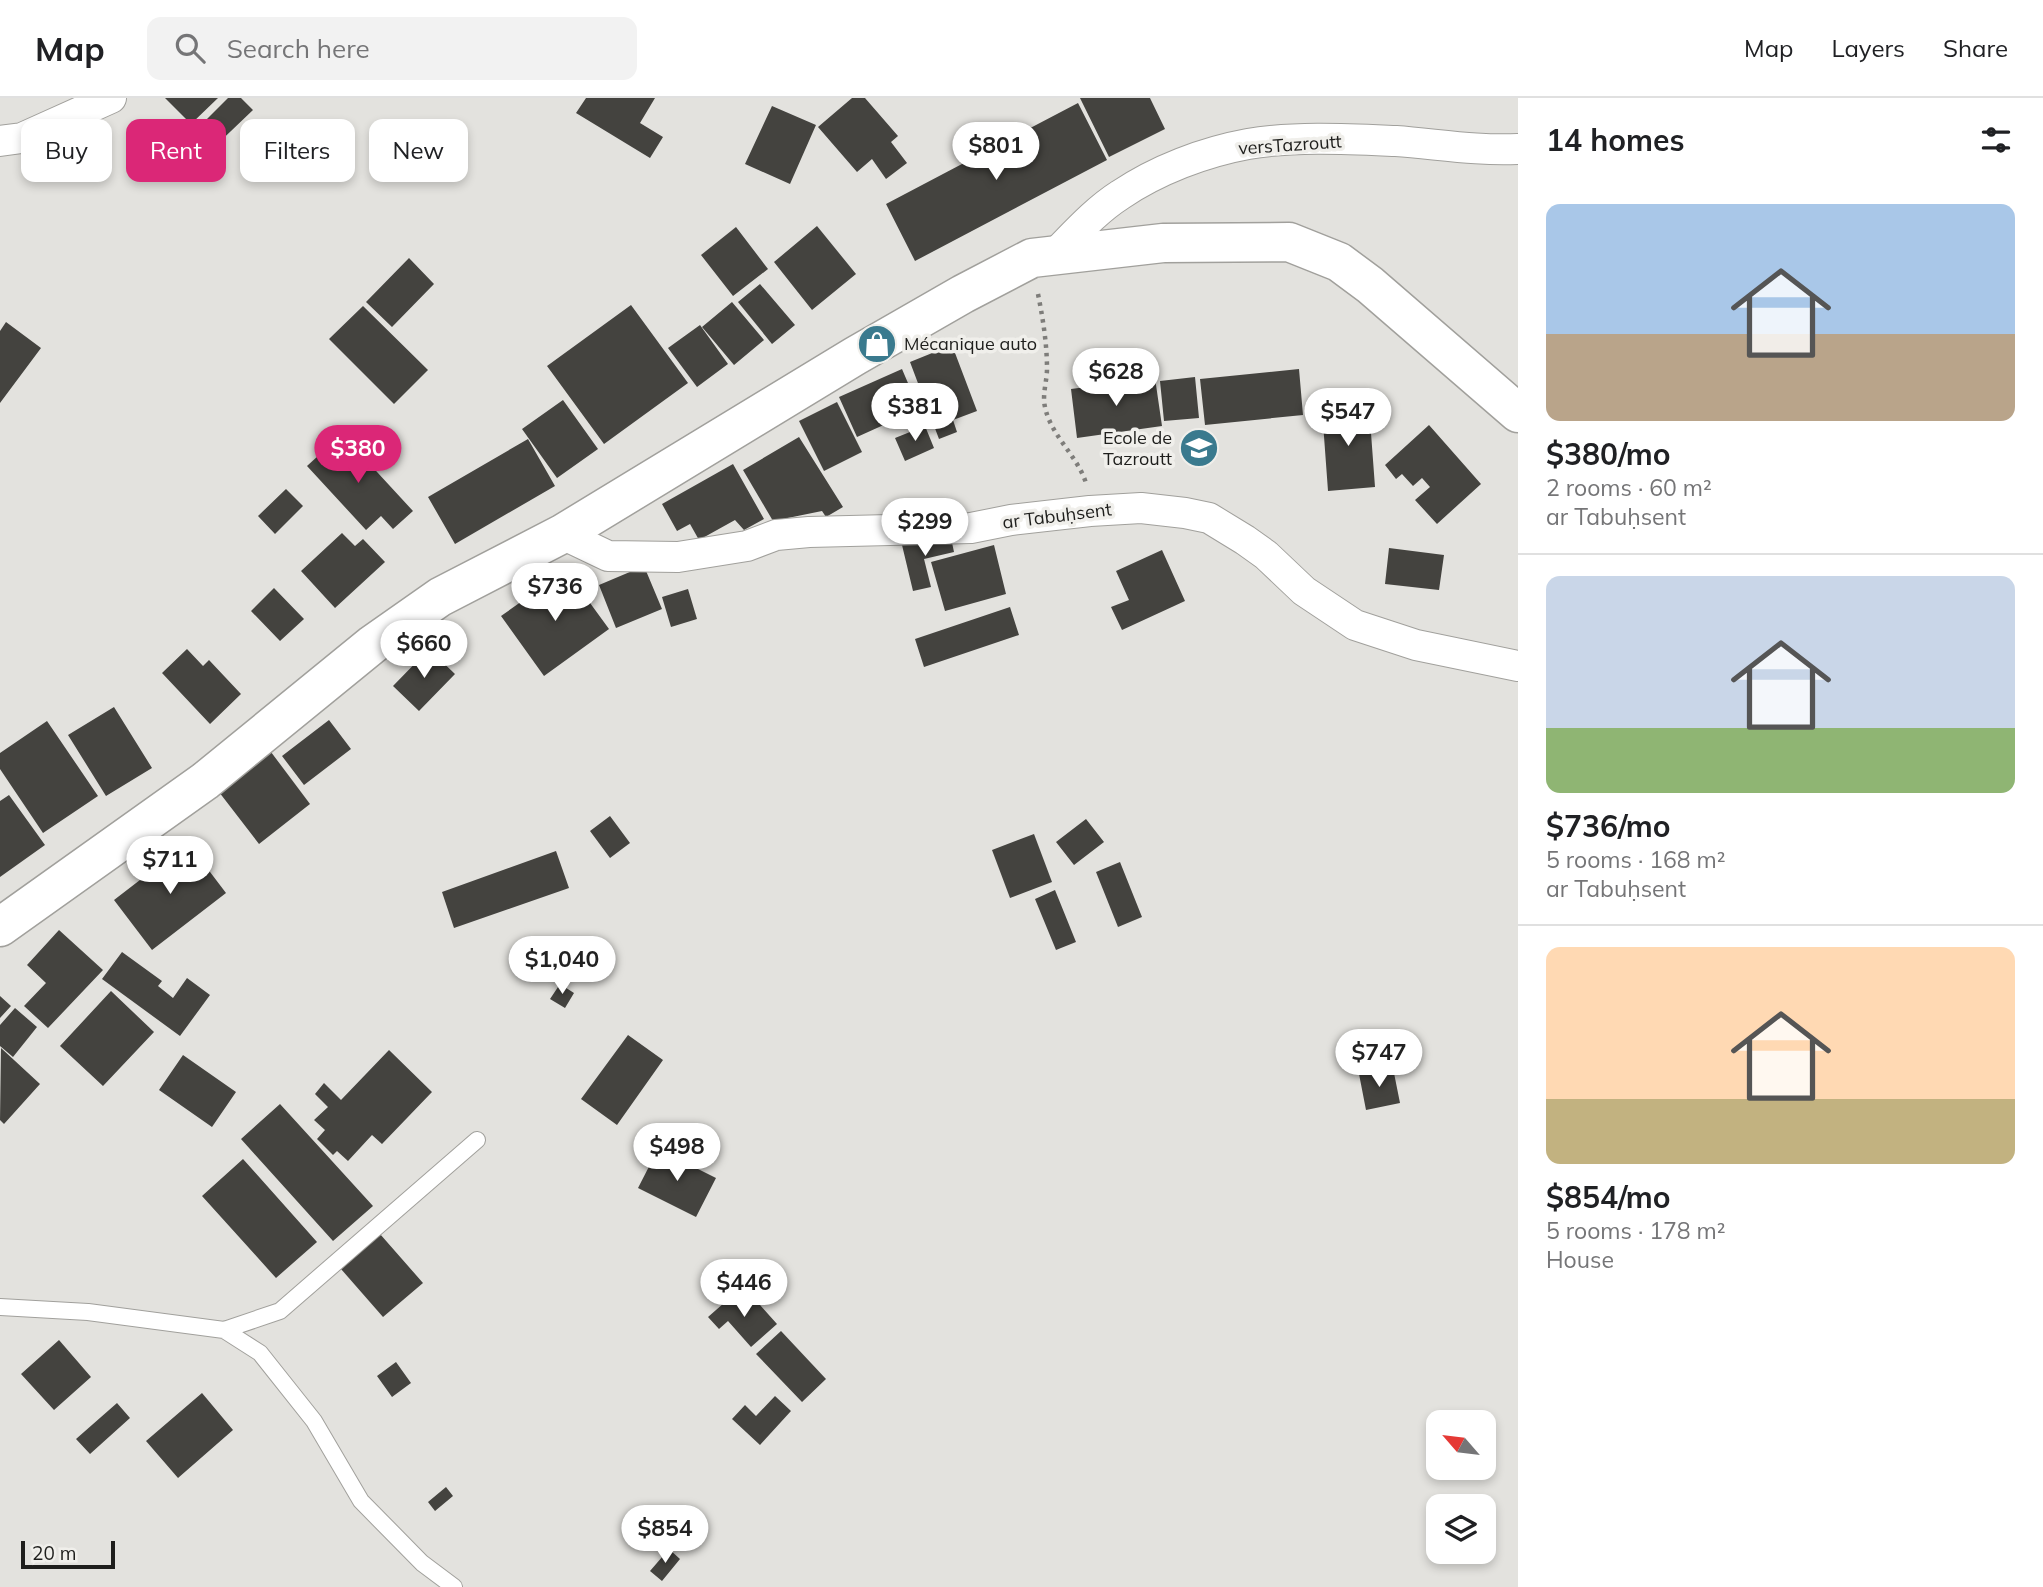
<!DOCTYPE html>
<html lang="en">
<head>
<meta charset="utf-8">
<style>
	:root { --surface:#fff; --page:#f2f2f2; --text:#202124; --muted:#757577; --line:#e0e0e0; --accent:#db2777 }
	body { margin:0; font-family:Mulish,sans-serif; background:var(--page); color:var(--text); height:100vh; display:flex; flex-direction:column; font-size:26px; white-space:nowrap }
	* { box-sizing:border-box; margin:0 }
	p { font-size:23px; color:var(--muted) }
	.icon { flex:none; width:38px; height:38px; fill:none; stroke:currentColor; stroke-width:2; stroke-linecap:round; stroke-linejoin:round }
	.map { position:relative; flex:1; overflow:hidden }
	.details { display:flex; flex-direction:column; background:var(--surface); width:525px }
	.details>* { flex:none }
	.guide { position:absolute; left:21px; top:21px; width:665px; height:63px; display:flex; gap:14px }
	.needle { width:46px; rotate:298deg }
	.tools { position:absolute; left:1426px; top:1312px; display:grid; gap:14px }
	.tools a { display:grid; place-items:center; width:70px; height:70px; border-radius:14px; background:var(--surface); box-shadow:0 4px 10px #0003; font-size:35px }
	.scale { position:absolute; left:21px; bottom:18px; width:94px; box-sizing:border-box; padding-left:7px; border:4px solid #1e1e1c; border-top:0; font-size:19px; line-height:24px; white-space:nowrap; color:#1e1e1c; -webkit-text-stroke:5px #f0efeb; paint-order:stroke }
	.price { position:absolute; translate:-50% -60px; padding:0 16px; border-radius:24px; background:#fff; color:#222; font-size:23px; line-height:46px; filter:drop-shadow(0 2px 4px #0008) }
	.price::after { content:''; position:absolute; left:50%; top:42px; width:21px; height:16px; margin-left:-10px; background:inherit; clip-path:polygon(0 0,100% 0,50% 100%) }
	.price.active { background:var(--accent); color:#fff }
	ul { padding:0; list-style:none }
	li { display:grid; align-content:center; gap:14px; height:371px; padding:0 28px }
	li+li { border-top:2px solid var(--line) }
	li span { display:grid; place-items:center; height:217px; border-radius:14px; color:#555 }
	li>.icon { margin-inline-start:auto }
	span .icon { width:126px; height:126px; fill:#fffc; stroke-width:1 }
	li b { font-size:30px }
	h2 { display:flex; justify-content:space-between; align-items:center; height:84px; padding:0 28px; font-size:30px }
	.pill { padding:0 24px; border-radius:14px; background:var(--surface); box-shadow:0 4px 10px #0003; font-size:24px; line-height:63px }
	.pill.active { background:var(--accent); color:#fff }
	header { display:flex; align-items:center; gap:42px; box-sizing:border-box; height:98px; padding:0 35px; background:var(--surface); border-bottom:2px solid var(--line) }
	header strong { font-size:33px }
	nav { display:flex; gap:38px; margin-inline-start:auto; font-size:24px }
	.search { width:490px; height:63px; background:var(--page); display:flex; align-items:center; gap:18px; box-sizing:border-box; padding:0 24px; border-radius:14px; color:var(--muted); font-size:26px }
	main { display:flex; flex:1; min-height:0 }
	.map>svg:first-child { display:block }
	.building { fill:#44433f }
	.lines { fill:none; stroke-linecap:round; stroke-linejoin:round }
	.lane-casing { stroke:#a1a09c; stroke-width:18 }
	.street-casing { stroke:#a1a09c; stroke-width:32 }
	.primary-casing { stroke:#a1a09c; stroke-width:41 }
	.path { stroke:#7e7d7a; stroke-width:4.5; stroke-dasharray:3.5 5; stroke-linecap:butt }
	.lane { stroke:#fff; stroke-width:16 }
	.street { stroke:#fff; stroke-width:30 }
	.primary { stroke:#fff; stroke-width:38 }
	.labels { text-anchor:middle; stroke-width:7; stroke-linejoin:round; paint-order:stroke }
	.street-label { font-size:18px; fill:#1e1e1c; stroke:#f0efeb }
	.poi-label { font-size:18px; fill:#1e1e1c; stroke:#f0efeb; text-anchor:start }
</style>
</head>
<body>
<header>
<strong>Map</strong>
<div class="search"><svg class="icon" aria-label="search" viewBox="0 0 24 24"><circle cx="10" cy="10" r="6"/><path d="M15 15l6 6"/></svg>Search here</div>
<nav><a>Map</a><a>Layers</a><a>Share</a></nav>
</header>
<main>
<div class="map">
<svg width="1518" height="1489" viewBox="0 0 1518 1489">
	<rect width="100%" height="100%" fill="#e3e2de"/>
	<!-- building -->
	<path class="building" d="M165,0H218L191,26Z
		M228,0H241L253,12L209,54L192,36Z
		M586,0H655L640,25L663,39L650,60L576,15Z
		M852,0H865L898,38L891,44L907,65L886,81L872,61L857,74L818,29Z
		M1080,0H1150L1165,31L1109,59Z
		M1078,5L1107,62L915,163L886,106Z
		M772,8L816,27L790,86L745,66Z
		M817,128L856,176L812,212L774,164Z
		M736,129L768,171L733,198L701,157Z
		M409,160L434,186L392,229L366,204Z
		M760,186L795,227L772,246L738,204Z
		M732,204L764,242L734,267L702,229Z
		M631,207L688,285L604,346L547,268Z
		M363,208L428,272L394,306L329,241Z
		M6,224L41,250L0,305V233Z
		M700,227L728,266L697,289L668,250Z
		M952,247L977,313L953,322L957,334L939,341L910,264Z
		M902,271L919,311L857,339L839,299Z
		M1299,271L1303,317L1205,327L1200,281Z
		M1195,279L1199,320L1164,323L1160,283Z
		M1155,280L1162,328L1077,340L1071,291Z
		M563,302L598,351L557,380L522,331Z
		M837,304L862,354L824,373L799,323Z
		M1369,308L1375,389L1328,393L1322,311Z
		M1429,327L1481,386L1437,426L1415,402L1430,389L1422,380L1413,388L1402,376L1396,381L1385,367Z
		M925,328L934,350L905,363L895,340Z
		M342,336L413,413L393,431L381,418L366,432L307,368Z
		M799,339L843,409L826,419L822,413L773,423L743,372Z
		M528,341L555,388L455,446L428,399Z
		M733,366L764,421L744,432L735,422L699,442L690,426L677,433L662,406Z
		M286,391L303,408L275,436L258,418Z
		M342,435L355,448L363,441L385,464L335,510L301,473Z
		M950,435L954,454L924,461L931,489L913,493L902,447Z
		M994,447L1006,496L945,513L931,464Z
		M1389,450L1444,457L1439,492L1385,486Z
		M1162,452L1185,503L1122,532L1111,509L1129,502L1116,473Z
		M644,468L662,511L616,530L599,487Z
		M566,472L609,531L544,578L501,518Z
		M274,490L304,521L280,543L251,513Z
		M688,491L697,521L671,529L662,499Z
		M1010,509L1019,537L924,569L915,541Z
		M187,551L203,568L209,562L241,596L210,626L162,575Z
		M429,551L455,576L419,613L393,588Z
		M114,609L152,670L106,698L68,637Z
		M329,622L351,651L304,687L282,658Z
		M47,623L98,698L43,735L0,671V655Z
		M271,654L310,706L259,746L219,694Z
		M9,697L45,747L0,779V703Z
		M610,718L630,745L610,760L590,733Z
		M1086,721L1104,744L1074,767L1056,744Z
		M1034,736L1052,784L1010,800L992,752Z
		M188,745L226,795L152,852L114,802Z
		M556,753L569,790L454,830L442,794Z
		M1120,764L1142,819L1118,829L1096,774Z
		M1055,792L1076,844L1056,852L1035,801Z
		M59,832L103,872L48,930L24,908L46,885L27,867Z
		M122,854L162,883L158,888L173,900L187,880L210,897L180,938L102,881Z
		M560,886L574,895L565,910L550,901Z
		M111,893L154,934L103,988L60,948Z
		M0,898L11,908L0,920Z
		M15,910L37,929L13,959L0,948V927Z
		M628,937L663,962L617,1027L581,1001Z
		M1,950L40,986L4,1026L0,1022Z
		M389,952L432,994L382,1046L372,1037L348,1063L337,1053L333,1057L317,1041L325,1032L314,1022L328,1009L315,996L324,985L341,1002Z
		M183,957L236,994L212,1029L159,992Z
		M1393,970L1400,1005L1366,1012L1359,976Z
		M280,1006L373,1108L333,1143L241,1041Z
		M658,1051L716,1080L696,1119L638,1090Z
		M243,1061L317,1144L276,1180L202,1098Z
		M380,1136L423,1185L383,1219L341,1171Z
		M732,1198L743,1209L753,1199L777,1226L751,1249L728,1223L719,1231L708,1219Z
		M781,1233L826,1281L802,1304L756,1256Z
		M59,1242L91,1279L54,1312L21,1276Z
		M396,1264L411,1285L392,1299L377,1278Z
		M202,1295L233,1332L178,1380L146,1343Z
		M775,1298L791,1313L760,1347L732,1321L745,1307L756,1318Z
		M117,1305L130,1320L90,1356L76,1341Z
		M446,1389L453,1398L435,1413L428,1404Z
		M669,1451L680,1461L662,1483L650,1473Z"/>
	<g class="lines">
		<!-- lane casing -->
		<g class="lane-casing">
			<path id="lane" d="M0,1209L88,1214L224,1232L280,1213L477,1042
				M224,1232L260,1255L314,1323L361,1403L422,1465L454,1489"/>
		</g>
		<!-- street casing -->
		<g class="street-casing">
			<path id="street" d="M0,43L22,40L111,0
				M1053,158C1074,137 1095,113 1120,97C1157,72 1204,54 1248,46C1294,38 1349,41 1396,43C1437,46 1477,53 1518,51
				M562,436L608,458L678,459L747,448L776,437L809,434L971,430L1011,422L1090,413L1141,410L1185,415L1209,420L1245,442L1266,457L1304,493L1355,527L1416,547L1518,568"/>
		</g>
		<!-- primary casing -->
		<g class="primary-casing">
			<path id="primary" d="M0,829L205,683L373,546L440,499L562,436L855,258L963,196L1032,160L1163,145L1289,144L1339,164L1370,187L1518,315"/>
		</g>
		<!-- path -->
		<path class="path" d="M1038,196C1043,221 1047,246 1047,271C1047,283 1042,297 1045,309C1051,338 1077,357 1086,385"/>
		<!-- lane -->
		<use href="#lane" class="lane"/>
		<!-- street -->
		<use href="#street" class="street"/>
		<!-- primary -->
		<use href="#primary" class="primary"/>
	</g>
	<!-- icons -->
	<defs>
		<g id="shop-disc" transform="scale(2.0125)"><circle r="9.5" fill="#3a7a8e" stroke="#f0efeb"/><path d="M-5-2.5h2.3a2.7 3.5 0 0 1 5.4 0H5L5.5 6h-11ZM-1.5-2.5h3a1.5 2.3 0 0 0-3 0Z" fill="#fff"/></g>
		<g id="school-disc" transform="scale(2.0125)"><circle r="9.5" fill="#3a7a8e" stroke="#f0efeb"/><path d="M0-5L7-2L0 1L-7-2ZM-4 1L0 2.5L4 1V4Q0 6-4 4Z" fill="#fff"/></g>
	</defs>
	<g fill-rule="evenodd">
		<use href="#shop-disc" x="877" y="246"/>
		<use href="#school-disc" x="1199" y="350"/>
	</g>
	<g class="labels">
		<!-- street labels -->
		<g class="street-label">
			<text transform="translate(1290 47) rotate(-4)" y="6">versTazroutt</text>
			<text transform="translate(1057 418) rotate(-7)" y="6">ar Tabuḥsent</text>
		</g>
		<!-- poi labels -->
		<g class="poi-label">
			<text x="904" y="252">Mécanique auto</text>
			<text x="1172" y="346" text-anchor="end">Ecole de<tspan x="1172" dy="21">Tazroutt</tspan></text>
		</g>
	</g>
</svg>
<div class="tools">
<a><svg class="needle" viewBox="-14 -14 28 28"><path d="M0-13l5 13h-10z" fill="#e53935"/><path d="M0 13l5-13h-10z" fill="#757577"/></svg></a>
<a><svg class="icon" aria-label="layers" viewBox="0 0 24 24"><path d="M12 4l9 5-9 5-9-5zM3 14l9 5 9-5"/></svg></a>
</div>
<div class="scale">20 m</div>
<b class="price" style="left:996px;top:84px">$801</b>
<b class="price" style="left:1116px;top:310px">$628</b>
<b class="price" style="left:915px;top:345px">$381</b>
<b class="price" style="left:1348px;top:350px">$547</b>
<b class="price active" style="left:358px;top:387px">$380</b>
<b class="price" style="left:925px;top:460px">$299</b>
<b class="price" style="left:555px;top:525px">$736</b>
<b class="price" style="left:424px;top:582px">$660</b>
<b class="price" style="left:170px;top:798px">$711</b>
<b class="price" style="left:562px;top:898px">$1,040</b>
<b class="price" style="left:1379px;top:991px">$747</b>
<b class="price" style="left:677px;top:1085px">$498</b>
<b class="price" style="left:744px;top:1221px">$446</b>
<b class="price" style="left:665px;top:1467px">$854</b>
<div class="guide">
<a class="pill">Buy</a>
<a class="pill active">Rent</a>
<a class="pill">Filters</a>
<a class="pill">New</a>
</div>
</div>
<section class="details">
<h2>14 homes<svg class="icon" aria-label="filters" viewBox="0 0 24 24"><path d="M4 7h16M4 17h16"/><circle cx="9" cy="7" r="2"/><circle cx="15" cy="17" r="2"/></svg></h2>
<ul>
<li><span style="background:linear-gradient(#a9c7e8 60%,#b9a48a 0)"><svg class="icon" aria-label="home" viewBox="0 0 24 24"><path d="M3 11l9-7 9 7M6 9v11h12V9"/></svg></span><div><b>$380/mo</b><p>2 rooms · 60 m²</p><p>ar Tabuḥsent</p></div></li>
<li><span style="background:linear-gradient(#c9d6e8 70%,#8fb573 0)"><svg class="icon" aria-label="home" viewBox="0 0 24 24"><path d="M3 11l9-7 9 7M6 9v11h12V9"/></svg></span><div><b>$736/mo</b><p>5 rooms · 168 m²</p><p>ar Tabuḥsent</p></div></li>
<li><span style="background:linear-gradient(#ffd9b3 70%,#c2b280 0)"><svg class="icon" aria-label="home" viewBox="0 0 24 24"><path d="M3 11l9-7 9 7M6 9v11h12V9"/></svg></span><div><b>$854/mo</b><p>5 rooms · 178 m²</p><p>House</p></div></li>
</ul>
</section>
</main>
</body>
</html>
